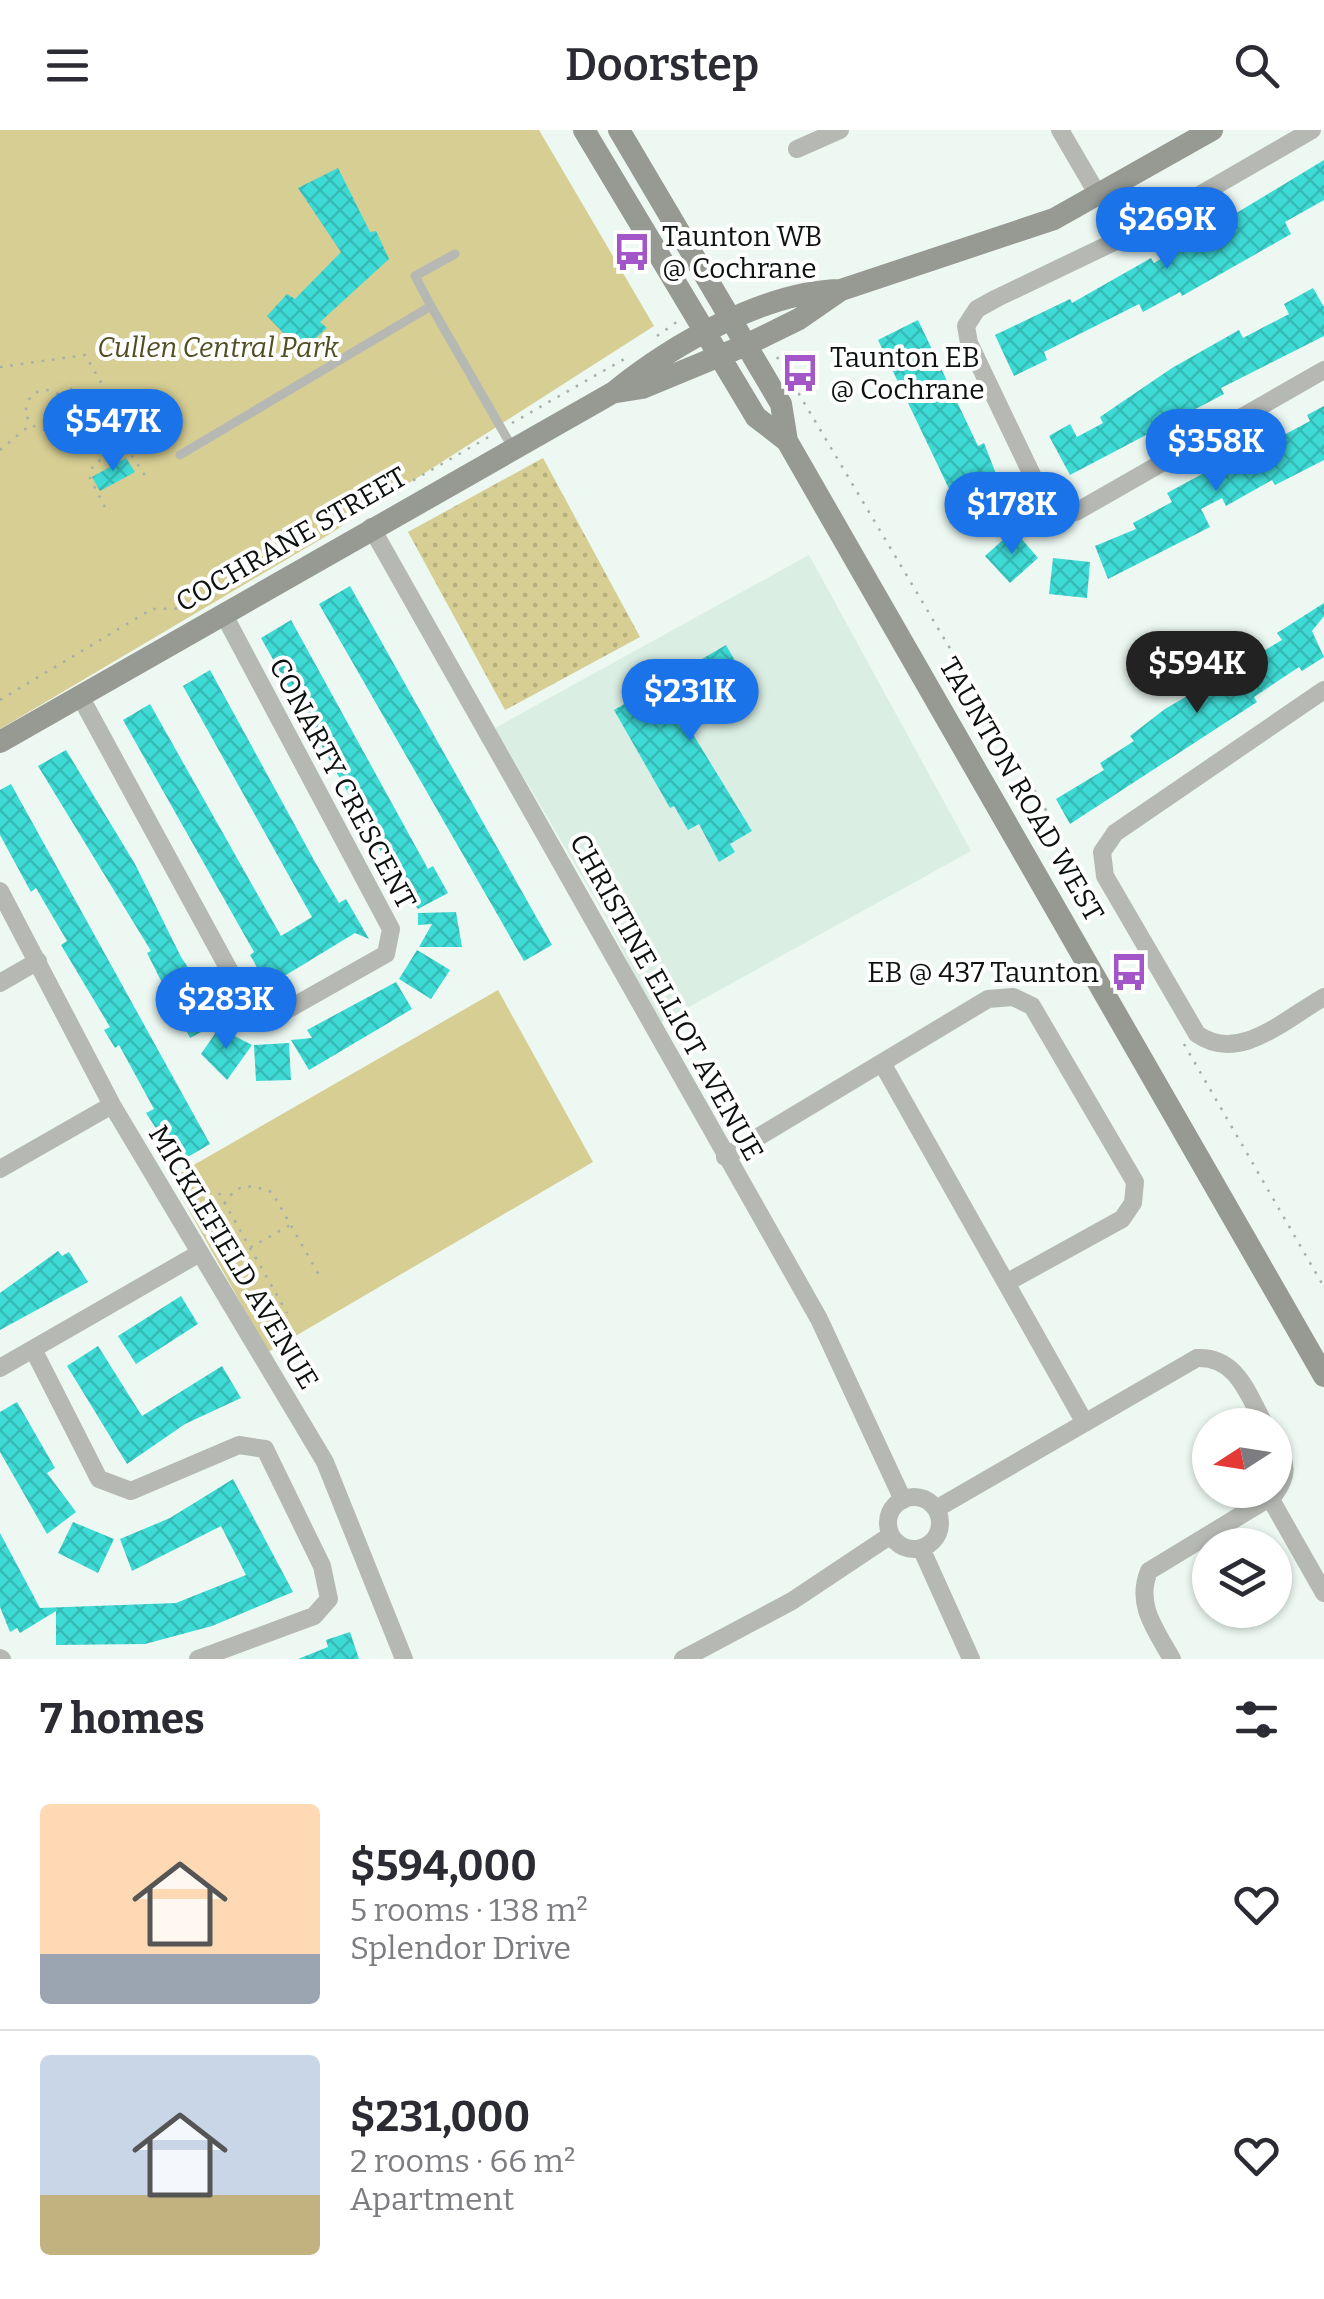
<!DOCTYPE html>
<html lang="en">
<head>
<meta charset="utf-8">
<style>
	:root { --surface:#fff; --page:#f2f2f3; --text:#2b2b33; --muted:#7c7c81; --line:#e1e1e2; --accent:#1a73e8 }
	body { margin:0; font-family:Bitter,serif; background:var(--page); color:var(--text); height:100vh; display:flex; flex-direction:column; font-size:38px; white-space:nowrap }
	* { box-sizing:border-box; margin:0 }
	p { font-size:32px; color:var(--muted) }
	.icon { flex:none; width:55px; height:55px; fill:none; stroke:currentColor; stroke-width:2; stroke-linecap:round; stroke-linejoin:round }
	.map { position:relative; height:1529px; overflow:hidden }
	.sheet { display:flex; flex-direction:column; background:var(--surface); flex:1 }
	.sheet>* { flex:none }
	.needle { width:65px; rotate:258deg }
	.buttons { position:absolute; left:1192px; top:1278px; display:grid; gap:20px }
	.buttons a { display:grid; place-items:center; width:100px; height:100px; border-radius:50%; background:var(--surface); box-shadow:0 2px 8px #0004; font-size:50px }
	.price { position:absolute; translate:-50% -85px; padding:0 22px; border-radius:35px; background:var(--accent); color:#fff; font-size:32px; line-height:65px; filter:drop-shadow(0 2px 5px #0008) }
	.price::after { content:''; position:absolute; left:50%; top:60px; width:30px; height:22px; margin-left:-15px; background:inherit; clip-path:polygon(0 0,100% 0,50% 100%) }
	.price.current { background:#222; color:#fff }
	ul { padding:0; list-style:none }
	li { display:flex; align-items:center; gap:30px; height:250px; padding:0 40px }
	li+li { border-top:2px solid var(--line) }
	li span { display:grid; place-items:center; flex:none; width:280px; height:200px; border-radius:10px; color:#555 }
	li>.icon { margin-inline-start:auto }
	span .icon { width:120px; height:120px; fill:#fffc; stroke-width:1 }
	li b { font-size:42px }
	h2 { display:flex; justify-content:space-between; align-items:center; height:120px; padding:0 40px; font-size:42px }
	header { display:flex; justify-content:space-between; align-items:center; height:130px; padding:0 40px; background:var(--surface); font-size:45px; font-weight:600 }
	.map>svg:first-child { display:block }
	.built { fill:#daeee3 }
	.grass { fill:url(#grass-dots) }
	.green { fill:#d6ce93 }
	.building { fill:url(#building-cross-hatch) }
	.lines { fill:none; stroke-linecap:round; stroke-linejoin:round }
	.path { stroke:#a6afaa; stroke-width:2.5; stroke-dasharray:2.5 8; stroke-linecap:butt }
	.lane { stroke:#b5b8b3; stroke-width:9 }
	.street { stroke:#b5b8b3; stroke-width:18 }
	.secondary { stroke:#969a93; stroke-width:22 }
	.labels { text-anchor:middle; stroke-width:8; stroke-linejoin:round; paint-order:stroke }
	.poi-label { font-size:28px; fill:#0d110f; stroke:#fff; text-anchor:start }
	.park-label { font-size:28px; font-style:italic; fill:#534d22; stroke:#fff }
	.street-label { font-size:28px; fill:#0d110f; stroke:#fff }
</style>
</head>
<body>
<header><svg class="icon" aria-label="menu" viewBox="0 0 24 24"><path d="M4 6h16M4 12h16M4 18h16"/></svg>Doorstep<svg class="icon" aria-label="search" viewBox="0 0 24 24"><circle cx="10" cy="10" r="6"/><path d="M15 15l6 6"/></svg></header>
<div class="map">
<svg width="1324" height="1529" viewBox="0 0 1324 1529">
	<defs>
		<pattern id="grass-dots" width="8" height="8" patternUnits="userSpaceOnUse" patternTransform="scale(2.5)"><rect width="8" height="8" fill="#d6ce93"/><path d="M2 2h.1M6 6h.1" fill="none" stroke="#b6b07e" stroke-width="1.8" stroke-linecap="round"/></pattern>
		<pattern id="building-cross-hatch" width="8" height="8" patternUnits="userSpaceOnUse" patternTransform="scale(2.5)"><rect width="8" height="8" fill="#3edad5"/><path d="M0 0l8 8M0 8l8-8" fill="none" stroke="#35bab6"/></pattern>
	</defs>
	<rect width="100%" height="100%" fill="#ecf8f1"/>
	<!-- built -->
	<path class="built" d="M809,425L971,721L658,894L607,789L495,598Z"/>
	<!-- grass -->
	<path class="grass" d="M543,328L640,507L505,580L408,402Z"/>
	<!-- green -->
	<path class="green" d="M0,0H539L654,196L328,405L0,599Z
		M498,860L593,1032L268,1222L171,1048Z"/>
	<!-- building -->
	<path class="building" d="M1324,30V70L1285,92L1291,104L1182,166L1180,162L1143,182L1139,174L1044,222L1047,230L1014,246L995,205L1070,169L1072,173L1151,128L1154,133Z
		M338,38L370,102L376,101L389,129L320,192L327,198L301,221L267,186L287,164L295,169L341,122L298,58Z
		M1313,158L1324,177V206L1221,258L1224,264L1070,345L1049,306L1070,294L1077,307L1103,293L1100,287L1172,238L1239,200L1243,208L1289,184L1284,174Z
		M918,190L978,316L984,313L1014,390L977,406L959,362L952,365L878,210Z
		M1324,276V330L1275,355L1272,350L1226,376L1222,368L1201,379L1210,397L1108,449L1095,416L1136,399L1133,393L1172,372L1167,363L1280,302L1282,306L1310,291L1307,285Z
		M126,328L135,342L100,361L92,347Z
		M1014,400L1038,428L1010,453L985,426Z
		M1053,428L1090,432L1087,468L1049,464Z
		M350,456L552,815L524,831L319,474Z
		M1324,473V486L1312,501L1324,527L1302,541L1299,537L1254,567L1257,572L1070,694L1056,669L1104,640L1100,633L1134,611L1130,606L1165,579L1282,510L1277,503Z
		M291,490L428,739L433,736L448,763L418,779L398,752L261,508Z
		M726,515L754,564L691,601L752,701L730,714L735,722L719,732L699,694L688,700L674,676L670,678L614,580Z
		M210,540L315,732L339,773L346,769L369,809L355,803L268,856L250,825L254,822L123,590L150,574L281,806L312,787L183,556Z
		M66,620L135,734L181,827L213,874L209,876L218,893L190,908L147,823L151,821L38,636Z
		M11,654L210,1014L174,1035L169,1025L176,1021L164,1000L159,1003L146,983L154,979L119,915L115,918L104,900L110,897L61,815L67,811L36,758L31,762L0,705V660Z
		M456,782L462,817H419L432,794L418,795V783Z
		M417,820L450,840L431,869L399,849Z
		M396,852L412,879L309,940L291,910L312,908L307,900Z
		M219,898L252,915L227,950L201,924Z
		M289,913L291,950L256,951L254,915Z
		M58,1121L62,1126L69,1122L88,1152L0,1200V1163Z
		M181,1166L198,1194L136,1234L118,1206Z
		M98,1216L142,1286L222,1236L241,1268L185,1294L127,1334L67,1236Z
		M17,1272L55,1338L47,1343L76,1382L47,1404L0,1322V1282Z
		M233,1349L293,1462L212,1496L145,1514L56,1515V1481L20,1503L17,1498L10,1502L0,1477V1403L40,1478L176,1473L246,1445L221,1396L132,1441L120,1409L170,1388Z
		M73,1392L114,1409L98,1443L58,1423Z
		M350,1502L359,1529H298L328,1517L326,1510Z"/>
	<g class="lines">
		<!-- path -->
		<path class="path" d="M657,206L678,191
			M777,227L1091,756
			M0,237L85,225L105,259L103,272L111,294L148,350
			M26 280a20 20 0 1 1 40 0a20 20 0 1 1-40 0Z
			M62,266L74,257L102,271
			M512,293L626,228
			M0,320L30,295
			M105,377L90,348L93,335L124,315
			M0,570L152,479L192,478L492,305
			M1184,914L1324,1157
			M219,1063L287,1183
			M224,1074C239,1052 248,1054 272,1062L319,1145
			M223,1133L290,1095"/>
		<!-- lane -->
		<path class="lane" d="M431,176L415,146L455,124
			M180,325L431,176L512,317"/>
		<!-- street -->
		<path class="street" d="M1060,0L1098,65
			M1312,0L1139,100L997,168L977,179L966,196L969,213L1045,372L1060,383L1076,382L1324,240
			M797,19L840,0
			M371,397L819,1189L903,1370
			M1324,560L1115,703L1102,722L1105,746L1197,904C1239,934 1285,889 1324,867
			M80,566L252,882L278,885L386,824L391,799L223,483
			M0,761L112,975L325,1332L404,1529
			M0,853L38,831
			M882,933L1085,1293
			M725,1027L988,869L1013,867L1032,876L1135,1052L1133,1073L1122,1089L1006,1153
			M0,1039L112,975
			M33,1219L99,1349L131,1361L239,1315L265,1319L322,1436L329,1469L314,1486L198,1529
			M0,1238L198,1124
			M888 1393a26 26 0 1 1 52 0a26 26 0 1 1-52 0Z
			M1270,1368L1324,1463
			M936,1379L1197,1228C1237,1226 1248,1265 1265,1295
			M921,1418L971,1529
			M0,1528L2,1529
			M683,1529L792,1471L891,1405
			M1172,1529C1156,1500 1135,1475 1149,1441L1274,1365C1289,1345 1287,1333 1275,1313"/>
		<!-- secondary -->
		<path class="secondary" d="M584,0L756,287L787,311
			M619,0L781,274L787,311L1324,1246
			M617,262L642,258L746,215L799,189L841,160L1054,89L1212,0
			M0,612L614,262C672,215 765,161 841,160"/>
	</g>
	<!-- icons -->
	<defs>
		<g id="bus-bare" transform="scale(3)"><path d="M-5-6H5V4H4V6H2V4H-2V6H-4V4H-5ZM-3.5-4V0h7V-4ZM-3.5 1.2v1.5H-2V1.2ZM2 1.2v1.5H3.5V1.2Z" fill="#a356c8" stroke="#fff" stroke-width="2.5" paint-order="stroke"/></g>
	</defs>
	<g fill-rule="evenodd">
		<use href="#bus-bare" x="632" y="122"/>
		<use href="#bus-bare" x="800" y="243"/>
		<use href="#bus-bare" x="1129" y="842"/>
	</g>
	<g class="labels">
		<!-- poi labels -->
		<g class="poi-label">
			<text x="662" y="116">Taunton WB<tspan x="662" dy="32">@ Cochrane</tspan></text>
			<text x="830" y="237">Taunton EB<tspan x="830" dy="32">@ Cochrane</tspan></text>
			<text x="1099" y="852" text-anchor="end">EB @ 437 Taunton</text>
		</g>
		<!-- park labels -->
		<g class="park-label">
			<text x="218" y="227">Cullen Central Park</text>
		</g>
		<!-- street labels -->
		<g class="street-label">
			<text transform="translate(291 409) rotate(-30)" y="10">COCHRANE STREET</text>
			<text transform="translate(343 653) rotate(62)" y="10">CONARTY CRESCENT</text>
			<text transform="translate(1022 659) rotate(60)" y="10">TAUNTON ROAD WEST</text>
			<text transform="translate(667 867) rotate(61)" y="10">CHRISTINE ELLIOT AVENUE</text>
			<text transform="translate(234 1127) rotate(59)" y="10">MICKLEFIELD AVENUE</text>
		</g>
	</g>
</svg>
<div class="buttons">
<a><svg class="needle" viewBox="-14 -14 28 28"><path d="M0-13l5 13h-10z" fill="#e53935"/><path d="M0 13l5-13h-10z" fill="#7c7c81"/></svg></a>
<a><svg class="icon" aria-label="layers" viewBox="0 0 24 24"><path d="M12 4l9 5-9 5-9-5zM3 14l9 5 9-5"/></svg></a>
</div>
<b class="price" style="left:1167px;top:142px">$269K</b>
<b class="price" style="left:113px;top:344px">$547K</b>
<b class="price" style="left:1216px;top:364px">$358K</b>
<b class="price" style="left:1012px;top:427px">$178K</b>
<b class="price current" style="left:1197px;top:586px">$594K</b>
<b class="price" style="left:690px;top:614px">$231K</b>
<b class="price" style="left:226px;top:922px">$283K</b>
</div>
<section class="sheet">
<h2>7 homes<svg class="icon" aria-label="filters" viewBox="0 0 24 24"><path d="M4 7h16M4 17h16"/><circle cx="9" cy="7" r="2"/><circle cx="15" cy="17" r="2"/></svg></h2>
<ul>
<li><span style="background:linear-gradient(#ffd9b3 75%,#9aa5b1 0)"><svg class="icon" aria-label="home" viewBox="0 0 24 24"><path d="M3 11l9-7 9 7M6 9v11h12V9"/></svg></span><div><b>$594,000</b><p>5 rooms · 138 m²</p><p>Splendor Drive</p></div><svg class="icon" aria-label="heart" viewBox="0 0 24 24"><path d="M12 20l-8-8c-3-5 5-10 8-4 3-6 11-1 8 4z"/></svg></li>
<li><span style="background:linear-gradient(#c9d6e8 70%,#c2b280 0)"><svg class="icon" aria-label="home" viewBox="0 0 24 24"><path d="M3 11l9-7 9 7M6 9v11h12V9"/></svg></span><div><b>$231,000</b><p>2 rooms · 66 m²</p><p>Apartment</p></div><svg class="icon" aria-label="heart" viewBox="0 0 24 24"><path d="M12 20l-8-8c-3-5 5-10 8-4 3-6 11-1 8 4z"/></svg></li>
</ul>
</section>
</body>
</html>
